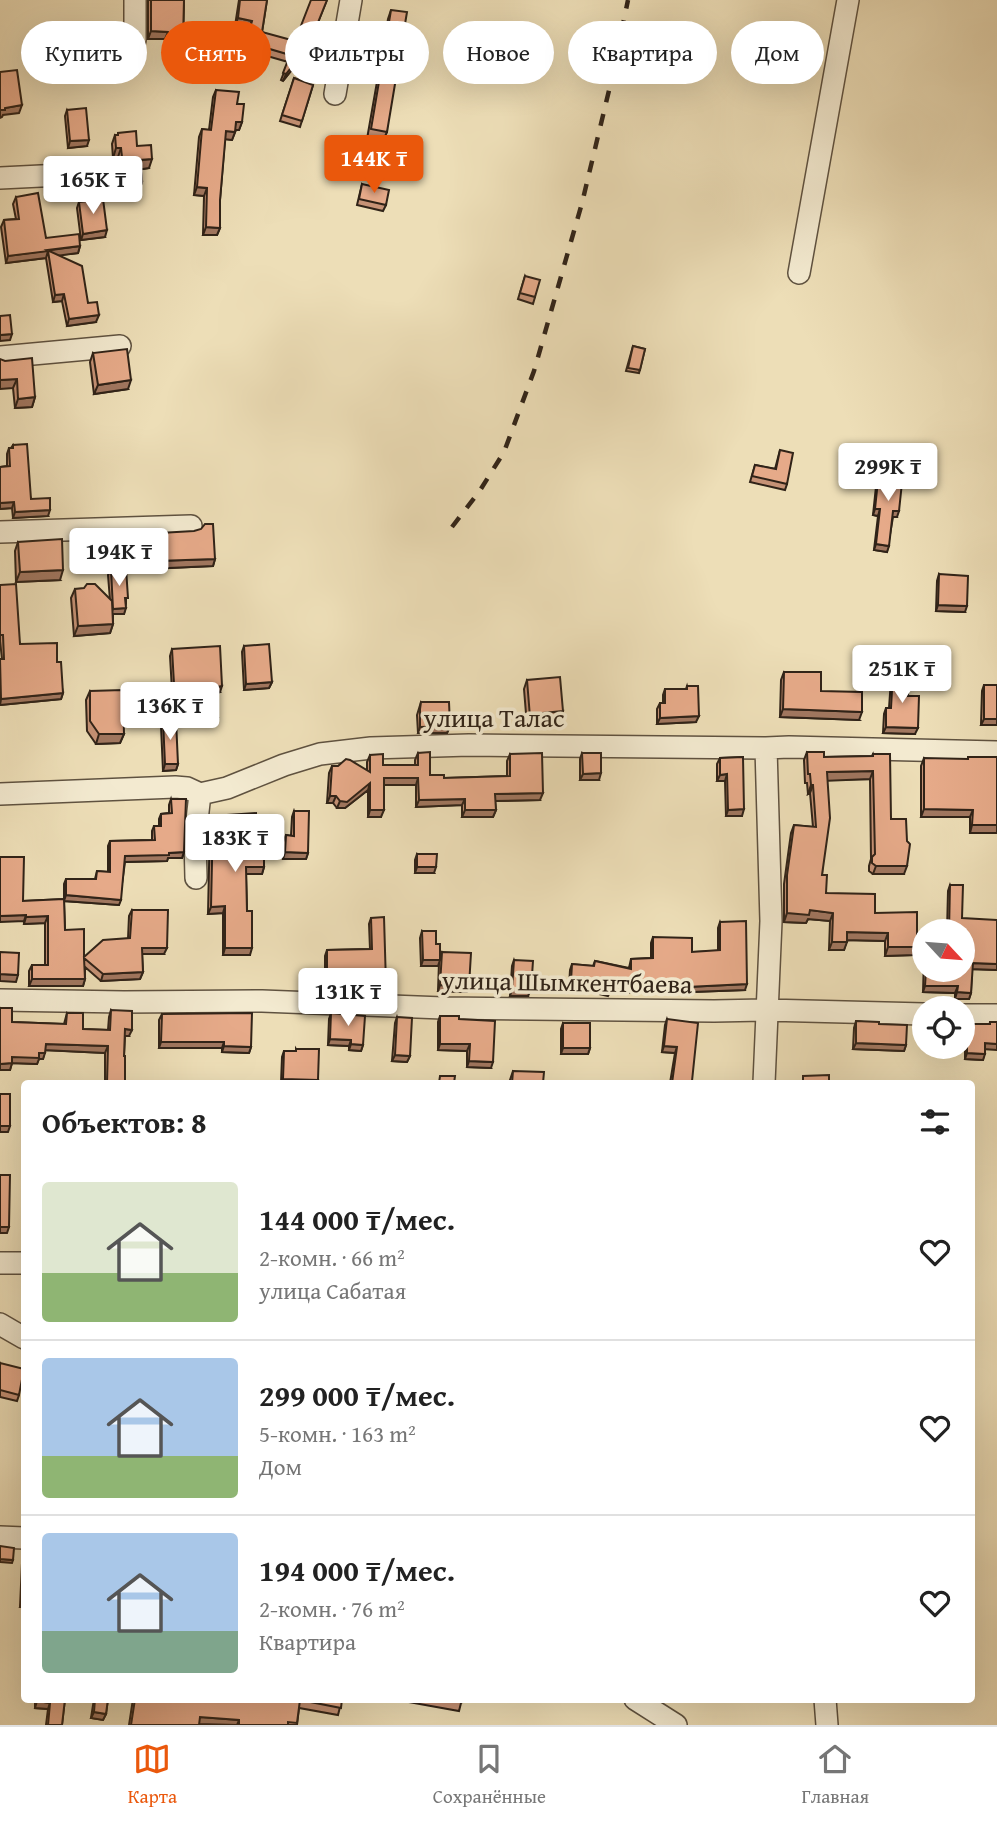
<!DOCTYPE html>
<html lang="ru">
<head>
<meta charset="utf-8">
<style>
	:root { --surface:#fff; --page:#f6f6f6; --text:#222; --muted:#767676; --line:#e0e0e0; --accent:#ea580c }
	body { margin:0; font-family:"Gentium Book Plus",serif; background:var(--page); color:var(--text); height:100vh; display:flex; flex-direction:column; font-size:26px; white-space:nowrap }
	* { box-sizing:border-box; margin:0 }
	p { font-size:23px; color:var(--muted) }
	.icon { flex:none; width:38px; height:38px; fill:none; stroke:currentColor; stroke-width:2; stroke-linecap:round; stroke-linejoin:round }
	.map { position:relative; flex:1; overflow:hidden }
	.side { position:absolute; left:21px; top:1080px; width:954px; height:623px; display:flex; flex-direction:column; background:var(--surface); border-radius:7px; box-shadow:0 7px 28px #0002 }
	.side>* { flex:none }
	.top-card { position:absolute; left:21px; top:21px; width:956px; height:63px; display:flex; gap:14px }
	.needle { width:46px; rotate:116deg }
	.fabs { position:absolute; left:912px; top:919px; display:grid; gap:14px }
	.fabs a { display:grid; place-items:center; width:63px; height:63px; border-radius:50%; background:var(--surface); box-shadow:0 7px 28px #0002; font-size:35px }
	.price { position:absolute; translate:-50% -60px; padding:0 16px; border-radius:7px; background:#fff; color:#222; font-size:23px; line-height:46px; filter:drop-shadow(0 2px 4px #0008) }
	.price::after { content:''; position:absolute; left:50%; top:42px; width:21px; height:16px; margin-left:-10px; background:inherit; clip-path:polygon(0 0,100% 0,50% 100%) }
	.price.current { background:var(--accent); color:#fff }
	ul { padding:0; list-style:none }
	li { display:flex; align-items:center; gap:21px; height:175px; padding:0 21px }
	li+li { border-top:2px solid var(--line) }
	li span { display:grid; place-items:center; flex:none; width:196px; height:140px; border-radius:7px; color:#555 }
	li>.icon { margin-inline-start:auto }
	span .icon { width:84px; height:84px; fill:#fffc; stroke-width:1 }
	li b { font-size:30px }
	h2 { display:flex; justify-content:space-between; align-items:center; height:84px; padding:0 21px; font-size:30px }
	.chip { padding:0 24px; border-radius:32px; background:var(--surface); box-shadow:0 7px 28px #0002; font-size:24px; line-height:63px }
	.chip.current { background:var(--accent); color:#fff }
	.menu { display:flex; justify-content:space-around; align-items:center; height:98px; border-top:2px solid var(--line); background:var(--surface); font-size:19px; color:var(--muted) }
	.menu a { display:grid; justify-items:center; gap:4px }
	.menu .current { color:var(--accent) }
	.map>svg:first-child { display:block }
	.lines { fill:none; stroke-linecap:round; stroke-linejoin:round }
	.minor-casing { stroke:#5f5240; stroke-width:24 }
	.minor { stroke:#f3ead0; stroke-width:21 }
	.rail { stroke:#302318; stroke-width:4.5; stroke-dasharray:12 12; stroke-linecap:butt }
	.wall { fill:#c69276; stroke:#302318; stroke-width:2 }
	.shaded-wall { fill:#a17760; stroke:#302318; stroke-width:2 }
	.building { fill:#e6aa89; stroke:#302318; stroke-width:2 }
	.labels { text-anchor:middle; stroke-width:7; stroke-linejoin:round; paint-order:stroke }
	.street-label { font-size:26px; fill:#302318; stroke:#f3ead0 }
</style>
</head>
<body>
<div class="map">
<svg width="997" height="1725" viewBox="0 0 997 1725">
	<rect width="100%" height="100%" fill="#eddeb7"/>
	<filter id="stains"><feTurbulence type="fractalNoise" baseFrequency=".00286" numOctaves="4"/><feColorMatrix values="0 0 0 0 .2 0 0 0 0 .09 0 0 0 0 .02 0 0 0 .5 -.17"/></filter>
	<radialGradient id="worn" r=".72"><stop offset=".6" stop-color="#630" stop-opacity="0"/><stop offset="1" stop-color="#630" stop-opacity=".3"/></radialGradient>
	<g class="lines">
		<!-- minor casing -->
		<g class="minor-casing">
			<path id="minor" d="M135,0V40
				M335,94L351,0
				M0,178L102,173
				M799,273L848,0
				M0,357L120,346
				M0,532L191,526
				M0,794L175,787L187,788L200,794L227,788L284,765L320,754L371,748L469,745L766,748L789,747L997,752
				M196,878L195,838L200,794
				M0,1000L124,1002L262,1001L443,1008L714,1011L766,1010L924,1014
				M962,1015H997
				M764,1083L771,921L766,748
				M0,1263H24
				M0,1324L24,1338
				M0,1537L24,1538
				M635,1699L676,1725
				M825,1699L827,1725"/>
		</g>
		<!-- minor -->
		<use href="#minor" class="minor"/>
		<!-- rail -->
		<path class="rail" d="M452,527L479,492L504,452L534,371L582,203L611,82L628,0"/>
	</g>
	<!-- wall -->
	<path class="wall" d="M148,0H184L183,40L180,47L170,51L165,39H148Z
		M239,0H267L262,32L306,52L283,81L281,80L288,62L243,49L249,28L235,26Z
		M391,10L387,132L383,141L367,139L388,19Z
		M106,39L125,57L123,64L85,71L82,52L84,46L105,42Z
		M751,48L770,67L768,73L745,68Z
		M294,78L313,85L300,127L280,121Z
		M216,90L237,104L242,122L239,130H236L232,140L225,139L220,200V228L217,235H203L204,196L194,195L199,137L202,129L209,130L213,97Z
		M67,110L87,146L68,148L65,116Z
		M115,135L137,146L149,168L141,169L142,182L139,192L122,194L118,157L113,158L112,144Z
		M362,184L386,205L383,211L357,205Z
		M16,197L46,238L80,246L78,253L59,255L88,303L96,322L67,326L62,301L53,302L46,258L6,263L1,227L4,220L16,219L13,204Z
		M79,202L105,237L81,240L77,208Z
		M525,276L535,297L533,304L518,299Z
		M633,346L645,349L639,373L626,371Z
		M93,353L128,389L94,394L90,362Z
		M5,361L35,397L32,407L15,408L13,388Z
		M13,445L31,499L48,516L13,518L12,508L0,509V467L7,466V454L9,448H11Z
		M780,450L787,484L785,490L750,482L755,465L775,469Z
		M879,471L897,517H893L887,552L874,550L878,516L873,515L877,477Z
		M125,535L215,559L213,566L126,570V604L124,614H113V624L110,633L74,636L71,598L75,589L110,600L108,575L111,569L124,568L122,542Z
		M18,542L60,580L16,582L15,551Z
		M939,574L965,612L936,611L937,581Z
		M0,585L20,644L57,662L63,693L61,699L0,705V659H2L0,641Z
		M244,646L272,682L269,688L244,690L242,652Z
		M172,649L220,692L216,693L218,718L216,724L187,726L185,689L172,690L170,656Z
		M784,672L821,691L859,720L780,717L781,680Z
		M893,673L908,696L915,734L883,733L884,714L886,708H889L891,680Z
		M527,680L563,711L560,720L540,722L537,725L527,726L524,689Z
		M984,685H997V725H981L982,691Z
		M687,686L696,722L657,724V709L660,703H663V695L665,689H686Z
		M90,691L124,734L120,743L96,744L87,731L86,700Z
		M421,702L450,726L447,733H418L417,715Z
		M163,720L178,764L176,770L163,771L161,726Z
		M807,752L824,757L872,756L873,754L891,819L904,874H873L869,871V866L871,859L870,779L827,780L822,875L826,893L875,913L914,955L885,956V941L847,940L844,950H829L830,921L808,919L806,923L784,922V884L791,833L794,825L813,827L810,793L808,794L807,783H805L804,760Z
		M418,753L430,775L444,778L507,776V761L510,754L540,800L495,801L496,810L493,817H462V805L416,807V785H384L381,817H368V790L345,808H337L333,803H327L329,773L332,766L367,770V762L370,755L383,765H415V760Z
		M582,753L599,780H580V759Z
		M743,757L742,816H726L725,781H717V764L720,758Z
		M924,758L997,833H970V817H921V766Z
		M171,799L184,852L182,858H168L167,861L125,862L119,905L64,901L65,930L84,957L128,939L129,916L132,910L164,954H142L143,972L140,979L101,981L85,967V979L83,986H29V971L32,965H45V923L24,924L23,901L64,899V884L66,879H95L97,871L108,872V846L110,841L152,840V831L154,826H159V819L161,814L169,813V805Z
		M294,811L308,853L306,859H283V842L286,835L291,836L292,817Z
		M213,816L258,852L264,867L262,874H246L247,911L250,955H223V913L208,914L210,822Z
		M417,854L434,873H415V860Z
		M950,885L962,918L997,970L972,969L971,993L969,999H955V993L923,992L924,958V970H962V931H947L948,891Z
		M371,918L383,991H371V984H325V956L327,950L370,949L369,924Z
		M720,922L745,990L665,993V991L609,994L608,996L569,987L570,970L572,964L593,966L595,961L629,968L631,959L651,958V943L653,937L692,952L718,951V928Z
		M422,931L440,956L442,952L469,986L467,992L438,991L439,962L438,966H421L420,938Z
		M514,960L528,996H510L512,966Z
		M0,1008L12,1022L64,1024L67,1013L83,1029L108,1030L109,1017L111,1010L129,1036H125L124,1056L125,1083H105V1053L45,1050L43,1059H39L37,1064L12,1063L10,1070H0Z
		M331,1013L363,1045L361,1051L349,1050V1046L328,1045L329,1019Z
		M162,1014L251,1047L249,1053L222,1052V1048H159V1020Z
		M440,1016L459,1019L491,1068L467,1067V1051L438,1050V1022Z
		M397,1017L410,1056L407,1062L392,1061L395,1023Z
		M667,1019L692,1083H670L675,1053L662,1052L665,1025Z
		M856,1021L879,1024L906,1045L904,1051L853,1049L854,1028Z
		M990,1022L983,1060L965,1059V1049H956V1046H962L990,1024Z
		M563,1023L590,1048L588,1054H561V1029Z
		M296,1049L317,1083H281L282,1057L284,1051H296Z
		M513,1071L543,1083H509Z
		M0,1363L19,1395L17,1401L0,1397Z
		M24,1557V1607H20L22,1563Z
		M35,1699H65L62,1725H46L48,1709L35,1708Z
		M94,1699H108L106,1714L103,1720L91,1718Z
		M133,1699H342L338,1715L299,1708L297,1725H209L199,1724V1725H129Z
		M397,1699H462L459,1711L397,1700Z"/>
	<!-- shaded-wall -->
	<path class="shaded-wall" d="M327,0L306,52L283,81L286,74Z
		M238,18L252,21L249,28L235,26Z
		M151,31L168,32L165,39H148Z
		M183,40L180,47L170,51L172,44Z
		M125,57L123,64L85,71L87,64Z
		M22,105L19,113L3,115L2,117L0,118V110L5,108Z
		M236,122H242L239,130H234Z
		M226,131L235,132L232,140L223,139Z
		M89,140L87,146L68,148L70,141Z
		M116,148H121L118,157L113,158Z
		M152,159L149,168L137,170L140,160Z
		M142,182L139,192L122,194L125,184Z
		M197,187L207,188L204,196L194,195Z
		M206,227L220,228L217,235H203Z
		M107,230L105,237L81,240L83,234Z
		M80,246L78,253L49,257L48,251L46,258L6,263L8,256Z
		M64,294L62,301L53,302L55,295Z
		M99,315L96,322L67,326L69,319Z
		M12,334L10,340L0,341V335Z
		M17,379L13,388L0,389V380Z
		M131,380L128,389L94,394L98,385Z
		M35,397L32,407L15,408L18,399Z
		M14,502L12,508L0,509V503Z
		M875,509H880L878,516L873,515Z
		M50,510L48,516L13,518L15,512Z
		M893,511H899L897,517H891Z
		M876,544L889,546L887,552L874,550Z
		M215,559L213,566L124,570L127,562Z
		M63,570L60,580L16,582L20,572Z
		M938,605L967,606L965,612L936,611Z
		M126,608L124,614H111L113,609Z
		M113,624L110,633L74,636L78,626Z
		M272,682L269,688L244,690L246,684Z
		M187,683L185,689L172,690L174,684Z
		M222,686L220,692L214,693L216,687Z
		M63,693L61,699L0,705L1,699Z
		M783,709L862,712L859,720L780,717Z
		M563,711L560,720L540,722L537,725L527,726L530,717L543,713Z
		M699,716L696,722L657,724L660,718Z
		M218,718L216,724L187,726L190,720Z
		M984,719H997V725H981Z
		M450,726L447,733H418L420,727Z
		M886,727L918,728L915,734L883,733Z
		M99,734H124L120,743L96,744Z
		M165,764H178L176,770L163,771Z
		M873,771L870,779L823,781L827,772Z
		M601,773L599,780H580L583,774Z
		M727,774L725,781H717L720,775Z
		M384,778H418L416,785H381Z
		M370,783L368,790L345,808H337L340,801Z
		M811,785H813L810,793L808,794Z
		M543,793L540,800L493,801L495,794Z
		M330,796H336L333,803H327Z
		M465,799L462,805L416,807L419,800Z
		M744,809L742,816H726L728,810Z
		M924,809L973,810L970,817H921Z
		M370,810H384L381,817H368Z
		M465,810H496L493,817H462Z
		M972,825H997V833H970Z
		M184,852L182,858H168L167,861L123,862L125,856Z
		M285,852L308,853L306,859H283Z
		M876,866H907L904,874H873Z
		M246,867H264L262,874H243Z
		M417,867H436L434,873H415Z
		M66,895L121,900L119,905L64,901Z
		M225,906L223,913L208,914L211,907Z
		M810,910L833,913L830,921L808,919L806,923L784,922L787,913Z
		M26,915L24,921L0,922V916Z
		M48,916L45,923L24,924L26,917Z
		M847,932L888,933L885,941L844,940Z
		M832,942H847L844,950H829Z
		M888,947H917L914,955L885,956Z
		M142,948H167L164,954H139Z
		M225,948H252L250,955H223Z
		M423,960H440L438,966H421Z
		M973,963L997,964V970L970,969Z
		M143,972L140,979L101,981L103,974Z
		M0,974L18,975L16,982L0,981Z
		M373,977L371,984H325L327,978Z
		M32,979H85L83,986H29Z
		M386,984L383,991H371L373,985Z
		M747,984L745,990L665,993L667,988Z
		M440,985L469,986L467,992L438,991Z
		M667,985L665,991L609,994L611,988Z
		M925,986H958L955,993L923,992Z
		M512,989L531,990L528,996H510Z
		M957,992L971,993L969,999H955Z
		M125,1029L132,1030L129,1036H123Z
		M330,1039L351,1040L349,1046L328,1045Z
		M161,1042H224L222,1048H159Z
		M856,1043L906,1045L904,1051L853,1049Z
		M962,1043H967L965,1049H956L957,1046H962Z
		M985,1043L997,1044V1050L983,1049Z
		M46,1044L108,1046L105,1053L43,1050Z
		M351,1044L363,1045L361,1051L349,1050Z
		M440,1044H470L467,1051L438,1050Z
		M224,1046L251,1047L249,1053L222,1052Z
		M664,1046L677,1047L675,1053L662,1052Z
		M563,1048H590L588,1054H561Z
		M39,1053H45L43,1059H39L37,1064L10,1063L12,1057Z
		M967,1053L985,1054L983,1060L965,1059Z
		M395,1055L410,1056L407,1062L392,1061Z
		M469,1061L493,1062L491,1068L467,1067Z
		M12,1063L10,1070H0V1064Z
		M283,1079L318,1080L317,1083H282Z
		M0,1126H10L8,1132H0Z
		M0,1227H9L7,1233H0Z
		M0,1559L13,1560L12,1563L0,1562Z
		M22,1601H24V1607H20Z
		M37,1701L50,1703L48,1709L35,1708Z
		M94,1712L106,1714L103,1720L91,1718Z
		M200,1717L239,1720L237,1725L197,1724Z"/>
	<!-- building -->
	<path class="building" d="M151,0H184L183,40L172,44L168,32L151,31Z
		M240,0H267L262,32L295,41L311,0H327L309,45L286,74L283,73L290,55L246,42L252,21L238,18Z
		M391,10L407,12L387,132L371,129Z
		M121,36L125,57L87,64L84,46L107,42L106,39Z
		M751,48L774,53L770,67L748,62Z
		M17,70L22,105L5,108V110H0V72Z
		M294,78L313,85L302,121L282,115Z
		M216,90L239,92L237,104H244L242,122H236L235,132L226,131L220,200V228L206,227L207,188L197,187L202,129L211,130Z
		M86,108L89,140L70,141L67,110Z
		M136,131L137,146L151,145L152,159L140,160L142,182L125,184L121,148H116L115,135H118V133Z
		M362,184L389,190L386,205L359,199Z
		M38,193L46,238L79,234L80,246L47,250L82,266L88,303L97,302L99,315L69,319L64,294L55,295L48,251L8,256L4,220L19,219L16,197Z
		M103,199L107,230L83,234L79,202Z
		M525,276L540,280L535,297L520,293Z
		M10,315L12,334L0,335V316Z
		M633,346L645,349L640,370L628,368Z
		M127,349L131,380L98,385L93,353Z
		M32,358L35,397L18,399L17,379L0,380V359L5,361Z
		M27,444L31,499L50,498V510L15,512L14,502L0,503V467L10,466L9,448H13V445Z
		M780,450L793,453L787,484L752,476L755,465L776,469Z
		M879,471L903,473L899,511H893L889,546L876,544L880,509H875Z
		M205,524H213L215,559L127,562L125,535L194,531L201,529Z
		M62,539L63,570L20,572L18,542Z
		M126,568L128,598H125L126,608L113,609L111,569Z
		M939,574L968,576L967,606L938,605Z
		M16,584L20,644L57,643V662H61L63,693L1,699L0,659H4L3,635H0V585Z
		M87,584H95L112,601L113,624L78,626L75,589L84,588Z
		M269,644L272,682L246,684L244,646Z
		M220,646L222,686L216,687L218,718L190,720L187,683L174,684L172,649Z
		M784,672H821V691L862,692V712L783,709Z
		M893,673H908V696H919L918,728L886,727V708H891Z
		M560,677L563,711L543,713L540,716L530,717L527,680Z
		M984,685H997V719H984Z
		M687,686H698L699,716L660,718V703H665V689H687Z
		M123,690L124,734H99L90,721V691Z
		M421,702H449L450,726L420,727V709Z
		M163,720H176L178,764H165Z
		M430,752V775H444V778L510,776V754L542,753L543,793L495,794L496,810H465V799L419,800L418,778H384V810H370V783L347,802L340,801L336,796H330L332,766H338L346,759L350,760L370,772V755L383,754V765H418V753Z
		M807,752H824V757L873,756V754H890L891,819H906L907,841L910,844L907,866H876L872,863V857L875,854L873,771L827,772L830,818L822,875H827L826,893L875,894V913L917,912V947H888V933L847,932V942H832L833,913L810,910L809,915L787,913V875L794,825L816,827L813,785H811L810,774H808Z
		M582,753H601V773L583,774Z
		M743,757L744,809L728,810L727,774L720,775V758Z
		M968,757H997V825H972L973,810L924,809V758L968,759Z
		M171,799H186L184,852L169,853V855L125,856L121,900L66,895V879H96L97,871L110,872V841L155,840L154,826H161V814L172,813Z
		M294,811H309L308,853L285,852L286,835L294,836Z
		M256,813L258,852H264V867H246L247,911H252V948H225V906L211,907L213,816Z
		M417,854H437L436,867H417Z
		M0,857H24L23,901L64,899L65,930L84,929V957L103,940L130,938L132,910H168L167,948H142L143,972L103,974L84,958L85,979H32V965H48V916L26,917V915L0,916Z
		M950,885H963L962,918L997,920V964L973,963L971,993L957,992L958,986H925L926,970H962V931H949Z
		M384,917L386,984L373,985V977L327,978V950L372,949L371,918Z
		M746,921L747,984L667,988V985L611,988L610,990L571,981L572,964L594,966L595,961L631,969V959L653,958V937L692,938V952L720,950V922Z
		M422,931H436V944H440V960H423Z
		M0,952L19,953L18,975L0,974Z
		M442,952L471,953L469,986L440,985Z
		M514,960L533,961L531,990L512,989Z
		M0,1008H12V1022L66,1024L67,1013H83V1029L110,1030L111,1010L132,1011V1030L125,1029L124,1056H125V1083H107L108,1046L46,1044L45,1053H39V1058L12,1057V1063L0,1064Z
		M252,1013L251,1047L224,1046V1042H161L162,1014Z
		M331,1013L365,1016L363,1045L351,1044V1040L330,1039Z
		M440,1016H459V1019L495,1021L493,1062L469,1061L470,1044H440Z
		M397,1017L412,1018L410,1056L395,1055Z
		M667,1019L698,1023L692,1081L687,1083H672L677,1047L664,1046Z
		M856,1021L879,1022V1024L907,1025L906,1045L856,1043Z
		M990,1022H997V1044L985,1043V1054L967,1053V1043H962V1024H990Z
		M563,1023H590V1048H563Z
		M296,1049H319L318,1080L283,1079L284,1051H296Z
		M513,1071L544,1072L543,1083H512Z
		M829,1075V1083H803V1076Z
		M440,1076H455L454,1083H439Z
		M0,1094H10V1126H0Z
		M0,1175H10L9,1227H0Z
		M0,1363L24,1369L19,1395L0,1390Z
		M0,1546L14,1548L13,1560L0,1559Z
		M24,1557V1601H22Z
		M37,1699H65L62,1725H48L50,1703L37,1701Z
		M95,1699H108L106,1714L94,1712Z
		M135,1699H342L341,1708L300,1700L297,1723L288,1722V1725H239V1720L200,1717L199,1725H131Z
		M443,1699H462V1702Z"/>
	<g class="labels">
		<!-- street labels -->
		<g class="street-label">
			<text x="494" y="727">улица Талас</text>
			<text transform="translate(567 982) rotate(1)" y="9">улица Шымкентбаева</text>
		</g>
	</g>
	<rect width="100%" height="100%" filter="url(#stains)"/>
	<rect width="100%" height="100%" fill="url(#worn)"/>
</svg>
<div class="fabs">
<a><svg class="needle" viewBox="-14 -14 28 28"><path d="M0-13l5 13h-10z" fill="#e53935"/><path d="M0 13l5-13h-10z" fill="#767676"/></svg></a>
<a><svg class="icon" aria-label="locate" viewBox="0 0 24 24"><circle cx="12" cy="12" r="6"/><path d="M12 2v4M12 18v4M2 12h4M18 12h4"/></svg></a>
</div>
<b class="price current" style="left:374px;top:195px">144K ₸</b>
<b class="price" style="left:93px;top:216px">165K ₸</b>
<b class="price" style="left:888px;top:503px">299K ₸</b>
<b class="price" style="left:119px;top:588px">194K ₸</b>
<b class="price" style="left:902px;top:705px">251K ₸</b>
<b class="price" style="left:170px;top:742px">136K ₸</b>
<b class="price" style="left:235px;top:874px">183K ₸</b>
<b class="price" style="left:348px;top:1028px">131K ₸</b>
<div class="top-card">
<a class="chip">Купить</a>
<a class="chip current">Снять</a>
<a class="chip">Фильтры</a>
<a class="chip">Новое</a>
<a class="chip">Квартира</a>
<a class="chip">Дом</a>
</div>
<section class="side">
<h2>Объектов: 8<svg class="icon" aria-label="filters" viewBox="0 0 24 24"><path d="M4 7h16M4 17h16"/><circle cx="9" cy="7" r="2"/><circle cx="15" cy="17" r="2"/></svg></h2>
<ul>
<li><span style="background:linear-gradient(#dfe7d0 65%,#8fb573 0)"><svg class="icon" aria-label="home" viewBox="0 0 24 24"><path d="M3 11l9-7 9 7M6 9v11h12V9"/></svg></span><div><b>144 000 ₸/мес.</b><p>2-комн. · 66 m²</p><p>улица Сабатая</p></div><svg class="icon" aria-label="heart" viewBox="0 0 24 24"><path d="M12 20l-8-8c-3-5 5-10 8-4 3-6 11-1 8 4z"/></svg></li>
<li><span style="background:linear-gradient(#a9c7e8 70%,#8fb573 0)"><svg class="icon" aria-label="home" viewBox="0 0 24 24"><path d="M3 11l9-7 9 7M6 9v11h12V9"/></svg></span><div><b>299 000 ₸/мес.</b><p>5-комн. · 163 m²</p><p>Дом</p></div><svg class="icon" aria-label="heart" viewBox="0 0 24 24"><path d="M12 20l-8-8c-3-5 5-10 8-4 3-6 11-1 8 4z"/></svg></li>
<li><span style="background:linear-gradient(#a9c7e8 70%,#7fa58c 0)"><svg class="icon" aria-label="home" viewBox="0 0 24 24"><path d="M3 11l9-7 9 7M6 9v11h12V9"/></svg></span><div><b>194 000 ₸/мес.</b><p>2-комн. · 76 m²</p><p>Квартира</p></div><svg class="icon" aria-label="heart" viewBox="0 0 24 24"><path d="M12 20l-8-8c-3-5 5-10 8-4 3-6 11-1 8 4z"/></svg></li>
</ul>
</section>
</div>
<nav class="menu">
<a class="current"><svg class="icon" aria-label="map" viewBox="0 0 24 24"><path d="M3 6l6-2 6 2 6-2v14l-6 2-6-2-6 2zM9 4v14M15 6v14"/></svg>Карта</a>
<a><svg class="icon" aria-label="saved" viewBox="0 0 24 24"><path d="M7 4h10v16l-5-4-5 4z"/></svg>Сохранённые</a>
<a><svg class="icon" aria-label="home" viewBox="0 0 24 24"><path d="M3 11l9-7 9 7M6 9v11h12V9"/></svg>Главная</a>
</nav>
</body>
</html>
